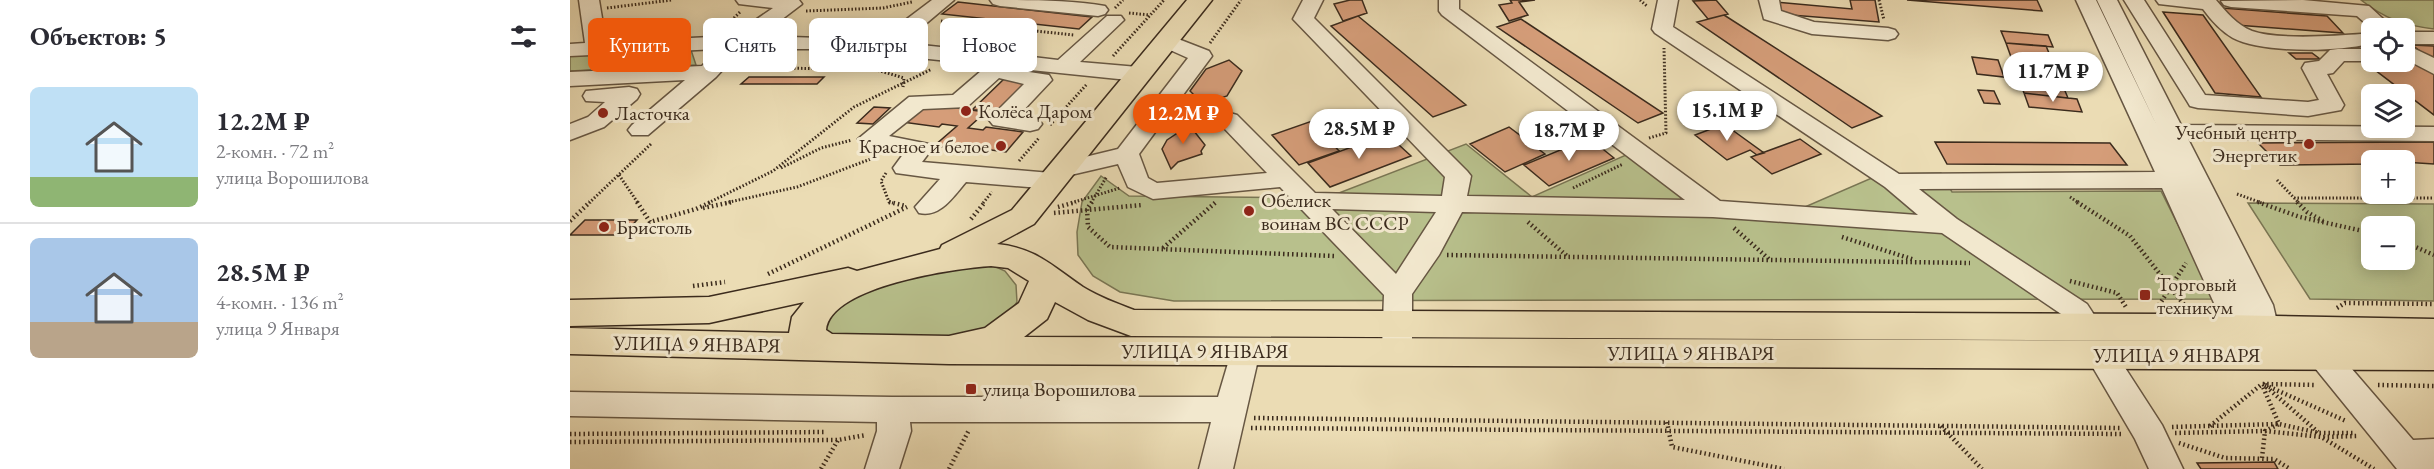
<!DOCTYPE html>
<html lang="ru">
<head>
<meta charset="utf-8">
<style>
	:root { --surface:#fff; --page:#f7f7f7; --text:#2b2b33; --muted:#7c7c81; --line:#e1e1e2; --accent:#ea580c }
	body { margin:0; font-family:"EB Garamond",serif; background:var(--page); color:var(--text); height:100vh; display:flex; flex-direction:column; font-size:22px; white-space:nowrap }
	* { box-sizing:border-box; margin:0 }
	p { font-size:20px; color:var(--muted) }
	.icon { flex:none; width:33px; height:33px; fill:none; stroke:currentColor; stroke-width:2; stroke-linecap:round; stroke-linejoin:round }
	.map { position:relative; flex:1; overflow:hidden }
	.details { display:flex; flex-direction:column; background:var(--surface); width:570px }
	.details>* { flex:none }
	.hud { position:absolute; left:18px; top:18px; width:570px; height:54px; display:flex; gap:12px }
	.buttons { position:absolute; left:1791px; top:18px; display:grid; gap:12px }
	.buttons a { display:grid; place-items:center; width:54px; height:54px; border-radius:9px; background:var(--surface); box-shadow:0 3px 15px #0003; font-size:30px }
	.price { position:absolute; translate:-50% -51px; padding:0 14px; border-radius:21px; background:#fff; color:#222; font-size:20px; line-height:39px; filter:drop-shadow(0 2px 3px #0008) }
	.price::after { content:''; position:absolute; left:50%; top:36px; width:18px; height:14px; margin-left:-9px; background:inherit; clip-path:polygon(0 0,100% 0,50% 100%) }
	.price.active { background:var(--accent); color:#fff }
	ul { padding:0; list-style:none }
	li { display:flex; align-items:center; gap:18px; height:150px; padding:0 30px }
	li+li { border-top:2px solid var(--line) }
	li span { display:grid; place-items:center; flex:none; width:168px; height:120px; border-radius:9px; color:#555 }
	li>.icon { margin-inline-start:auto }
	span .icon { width:72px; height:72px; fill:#fffc; stroke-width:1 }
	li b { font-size:26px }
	h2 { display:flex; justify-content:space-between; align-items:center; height:72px; padding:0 30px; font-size:26px }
	.pill { padding:0 21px; border-radius:9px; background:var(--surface); box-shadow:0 3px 15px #0003; font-size:21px; line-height:54px }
	.pill.active { background:var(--accent); color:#fff }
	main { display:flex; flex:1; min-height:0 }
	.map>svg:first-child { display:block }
	.green { fill:#b8c08c; stroke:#7a7654; stroke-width:1.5; fill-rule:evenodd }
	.building { fill:#d59d79; stroke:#3b2b1d; stroke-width:1.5 }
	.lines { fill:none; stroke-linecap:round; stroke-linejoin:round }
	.minor-casing { stroke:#675743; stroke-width:3 }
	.major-casing { stroke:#3b2b1d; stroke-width:3 }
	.path-far1 { stroke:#3b2b1d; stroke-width:3; stroke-dasharray:1.5 2; stroke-linecap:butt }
	.path { stroke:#3b2b1d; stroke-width:4.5; stroke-dasharray:1.5 3; stroke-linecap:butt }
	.minor { fill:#f2e8ce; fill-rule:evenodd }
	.major { fill:#ebdcb4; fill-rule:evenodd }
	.poi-dot { fill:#8f2418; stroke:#f2e8ce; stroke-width:2 }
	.labels { text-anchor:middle; stroke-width:6; stroke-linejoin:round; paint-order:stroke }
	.poi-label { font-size:20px; fill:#3b2b1d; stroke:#f2e8ce; text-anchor:start }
	.street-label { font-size:20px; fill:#3b2b1d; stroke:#f2e8ce }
</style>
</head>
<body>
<main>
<section class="details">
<h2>Объектов: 5<svg class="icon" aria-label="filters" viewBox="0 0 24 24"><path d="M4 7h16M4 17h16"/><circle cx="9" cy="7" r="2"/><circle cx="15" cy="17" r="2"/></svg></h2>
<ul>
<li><span style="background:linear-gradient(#bfe0f5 75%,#8fb573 0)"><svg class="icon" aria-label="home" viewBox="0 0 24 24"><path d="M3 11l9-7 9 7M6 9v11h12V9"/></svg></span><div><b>12.2M ₽</b><p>2-комн. · 72 m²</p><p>улица Ворошилова</p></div></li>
<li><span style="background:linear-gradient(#a9c7e8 70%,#b9a48a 0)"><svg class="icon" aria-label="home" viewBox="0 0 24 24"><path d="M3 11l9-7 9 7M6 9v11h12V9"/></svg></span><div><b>28.5M ₽</b><p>4-комн. · 136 m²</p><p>улица 9 Января</p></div></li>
</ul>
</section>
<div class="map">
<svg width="1864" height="469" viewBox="0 0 1864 469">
	<rect width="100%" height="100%" fill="#ebdcb4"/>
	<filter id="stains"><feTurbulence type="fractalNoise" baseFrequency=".00333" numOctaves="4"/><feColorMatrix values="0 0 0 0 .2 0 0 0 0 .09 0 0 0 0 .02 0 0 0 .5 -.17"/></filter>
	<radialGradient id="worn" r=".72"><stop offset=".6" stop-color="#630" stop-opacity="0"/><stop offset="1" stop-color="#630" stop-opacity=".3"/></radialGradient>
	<!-- green -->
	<path class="green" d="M1791,0H1864V29C1833,25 1815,19 1791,0Z
		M121,50L126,65L0,71V55Z
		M896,144L962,197L1076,146L1154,206L1228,210L1311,174L1371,173L1382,192L1591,191L1645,299L604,301L550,292L523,276L508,255L507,232L512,202L531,176L559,196L756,198Z
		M1678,203L1864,204V301L1740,299ZM1834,226V260H1802V226Z
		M398,265L424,266L435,271L446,285L447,302L441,312L421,326L386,338L256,334L251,316L287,291Z"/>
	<!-- building -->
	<path class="building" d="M780,0H792L797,13L773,21L764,4Z
		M940,0H965L949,2L958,15L939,21L929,5L942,3Z
		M1146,0L1158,14L1138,19L1123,1Z
		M1280,0H1305L1309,22L1207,14L1206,2L1282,9Z
		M1337,0H1467L1472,11Z
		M388,2L522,17L509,29L372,14Z
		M1652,8L1757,16L1773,33L1666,25Z
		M1593,12L1633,15L1691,97L1645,93Z
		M1154,15L1312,116L1282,128L1127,22Z
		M788,16L896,105L863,117L761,26Z
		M951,19L1093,113L1068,123L927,27Z
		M1431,31L1478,35L1483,47L1436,43Z
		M1436,43L1476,46L1498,98L1454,93Z
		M1842,45L1864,46V60H1862Z
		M1719,53H1742L1750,59H1726Z
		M1802,56V62H1834V56L1864,73V115L1788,57Z
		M1402,57L1428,60L1434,77L1407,74Z
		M659,60L672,71L657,96L633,104L620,91L636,69Z
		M179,77H254L247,84H171Z
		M435,78L460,82L429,110L412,108L408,110H402Z
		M1408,90L1424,91L1430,104L1414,103Z
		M1454,93L1507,99L1512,112L1459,107Z
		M352,103L408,111L412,108L419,109L398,128L413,130L416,127L453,132L436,152L376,144L372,147L364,146L387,126L372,124L369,127L332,122Z
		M304,107L320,108L303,124L287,123Z
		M613,117L635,145L631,151L632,154L608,162L601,169L592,149L597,140L612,130L609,124Z
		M742,121L769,151L729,165L702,135Z
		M1154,124L1194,153L1187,155L1180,150L1157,160L1125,135Z
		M939,127L975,154L935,172L900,144Z
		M817,134L841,156L760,187L738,163Z
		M1019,138L1044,158L979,186L954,165Z
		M1230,139L1251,154L1202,174L1181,157Z
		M1365,142L1540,143L1557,165L1377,164Z
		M1864,142V164L1802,160V164L1710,165L1688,143Z
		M15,220H67L53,235H0Z
		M1704,462L1708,469H1631L1627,463Z"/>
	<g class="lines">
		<!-- minor casing -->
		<g class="minor-casing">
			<path id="minor" d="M9,0H29L36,42L162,36L203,8L169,4L166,0H229L232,4L190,36L309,40L362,0H384L333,43L389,49C403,38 418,18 436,23L439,27L412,51L488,60L537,16H551L554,20L510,62L568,67L576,69L579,74L576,79L568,81L441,68L439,69L479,75L482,80L449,115L468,119L472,124L468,129L460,131L423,125L419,120L423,115L454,84L429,78L397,107L353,109L319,136L359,144L362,149L352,162L481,173L479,170L482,165L548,149L618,58L589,45L586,41L589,37H603L639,51L642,56L607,103L628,104L667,115L745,193L872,196L875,177L723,19L733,0H753L744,18L897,171L901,176L897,196L1115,200L872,15L869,11V0H889V9L1150,201L1348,215L1315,187L1085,33L1082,29L1088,0H1108L1103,27L1329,174L1585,172L1506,0H1526L1587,126L1527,0H1547L1611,125L1864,127V141L1618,139L1703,305L1707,322L1763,347L1843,440L1864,439V469H1827L1741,363L1696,342L1689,344L1678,341L1674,333L1676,330L1649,310L1644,303L1592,188L1349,189L1387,219L1517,304L1532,327L1528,335L1517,338L1506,335L1497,318L1372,233L1143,217L892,212L869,255L842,294V348L838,356L827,359L816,356L812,348L814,295L710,187L583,199L558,187L548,164L492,177L495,181L491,186L482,189L396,182C383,197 370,218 349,213L345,207L370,179L326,173L323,168L334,153L292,144L288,139L339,97L383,95L418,65L260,49H172L146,77L78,135H62L58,130L62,125L115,80L0,86V72L132,66L148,49L0,56V44L15,43ZM597,116L626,118L651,125L697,173L587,183L578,178L569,154ZM762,209L866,212L826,274Z
				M420,0C458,0 498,0 535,6L538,10L535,14L528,16L430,6L423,4Z
				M1189,0H1209L1211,11L1244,22L1318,28L1325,30L1328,34L1325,38L1318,40L1242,34L1194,19Z
				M1554,0H1574L1635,95L1738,102L1749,100L1732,68L1735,63L1749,61L1760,50L1768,49H1802V61H1774L1763,73L1757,74L1774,105L1771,110L1738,116L1628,108L1620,106L1617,101Z
				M1586,0H1646C1656,12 1667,25 1682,31C1707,40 1764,36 1791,34L1798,36L1801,40L1798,44C1768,52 1691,53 1663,38C1651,31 1641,20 1633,9L1589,4Z
				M1733,0L1799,6L1823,28L1802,29L1787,16L1661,7L1654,5L1651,1Z
				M1834,32H1864V44H1834Z
				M1843,48L1864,58V74L1839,61H1834V49Z
				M59,87L67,89L70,94L67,99L34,127L0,140V124L18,117L35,102L16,101L13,96L16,91Z
				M675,340L686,343L690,351L663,469H629L641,422H340L341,431L329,469H295L307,431V422L0,416V392L322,397H648L664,343Z
				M1530,343L1541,346L1592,425L1613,469H1579L1565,439L1515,354L1519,346Z"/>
		</g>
		<!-- major casing -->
		<g class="major-casing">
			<path id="major" d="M617,0H642L464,224L427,244C466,248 482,266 513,287C529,297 546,303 564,310L1598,314L1864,319V370L379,364L0,354V328L219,333L222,317L234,302L139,323L0,326V300L139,297L278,268L287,271L370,249L372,245L442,210ZM421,266L438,268L459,281L449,303L415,328L379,336L262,334L256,330C260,286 386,268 421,266ZM485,302L518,320L561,336L1676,341L454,337L477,319Z"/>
		</g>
		<!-- path-far1 -->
		<path class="path-far1" d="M1070,0L1077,6
			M1309,0L1314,20
			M37,8L102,0
			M545,8L553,0
			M236,11L313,8L342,2
			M559,13L580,15
			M371,21L405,25
			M42,27L73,29
			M154,28L170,12
			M446,29L504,35
			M640,43L671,0
			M543,56L594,0
			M168,67L307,70L334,78L333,87
			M480,125L517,84
			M1079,138L1096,133L1094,48
			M449,161L469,138
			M211,168L251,148L282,140
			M316,173L311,181L319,202L323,203
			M49,175L68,203
			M1707,180L1729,203
			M1003,188L1053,164
			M1667,194L1692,203
			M1500,197L1509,203
			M1724,198H1864
			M19,203L82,143
			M138,203L203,171L284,107L362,69
			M155,203L227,187L306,157
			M413,203L422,192
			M501,203L550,188
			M521,203L537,176"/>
		<!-- path -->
		<path class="path" d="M67,202L80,222L126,209L141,202
			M319,202L336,206
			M522,202L517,209L518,227L540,247L764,256
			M1507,202L1560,236L1615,306
			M1688,202L1730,217L1802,233
			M1727,202L1737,212L1753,221
			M488,207L506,202
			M133,208L162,202
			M484,213L572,205
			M401,219L415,202
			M0,221L20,202
			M958,222L997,256
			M1164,228L1199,259
			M1272,237L1345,260
			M1834,242L1864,255
			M593,248L646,202
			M877,255L1400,263
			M198,274L337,207
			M1500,281L1547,293L1556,307
			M123,286L155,282
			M1589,305L1616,263
			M1767,308L1775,303L1864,304
			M1693,384L1748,432
			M1695,385L1776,421
			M1808,385L1864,386
			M684,418L1550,428
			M1097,422L1102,447L1214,469
			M1371,426L1412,469
			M1640,426L1692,384L1746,385
			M1602,427L1709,424L1749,433H1785
			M681,428L1552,434
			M1605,433L1695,431L1752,437L1789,436
			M0,434L255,432
			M1753,438L1804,469
			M0,442L268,440L296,435
			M1609,443L1655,458L1704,459L1720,469
			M1692,458L1695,431L1709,424L1693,387
			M251,469L268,440
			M379,469L399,430"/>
		<!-- minor -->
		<use href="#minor" class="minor"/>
		<!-- major -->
		<use href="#major" class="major"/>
	</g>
	<!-- markers -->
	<g class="poi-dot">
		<circle cx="396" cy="111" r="6"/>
		<circle cx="33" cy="113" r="6"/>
		<circle cx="1739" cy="144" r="6"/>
		<circle cx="431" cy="146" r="6"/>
		<circle cx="679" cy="211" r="6"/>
		<circle cx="34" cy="227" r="6"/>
		<rect x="1569" y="289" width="12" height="12" rx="3"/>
		<rect x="395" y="383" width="12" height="12" rx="3"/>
	</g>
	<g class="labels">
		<!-- poi labels -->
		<g class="poi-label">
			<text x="408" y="118">Колёса Даром</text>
			<text x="45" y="120">Ласточка</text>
			<text x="1727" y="139" text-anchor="end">Учебный центр<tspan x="1727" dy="23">Энергетик</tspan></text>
			<text x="419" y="153" text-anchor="end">Красное и белое</text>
			<text x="691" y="207">Обелиск<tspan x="691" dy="23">воинам ВС СССР</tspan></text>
			<text x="46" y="234">Бристоль</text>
			<text x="1587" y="291">Торговый<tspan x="1587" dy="23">техникум</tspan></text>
			<text x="413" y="396">улица Ворошилова</text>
		</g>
		<!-- street labels -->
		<g class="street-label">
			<text transform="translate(127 344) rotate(1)" y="7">УЛИЦА 9 ЯНВАРЯ</text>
			<text x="635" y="358">УЛИЦА 9 ЯНВАРЯ</text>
			<text x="1121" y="360">УЛИЦА 9 ЯНВАРЯ</text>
			<text x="1607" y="362">УЛИЦА 9 ЯНВАРЯ</text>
		</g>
	</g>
	<rect width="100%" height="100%" filter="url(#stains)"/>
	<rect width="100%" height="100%" fill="url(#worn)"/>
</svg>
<div class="buttons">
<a><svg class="icon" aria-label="locate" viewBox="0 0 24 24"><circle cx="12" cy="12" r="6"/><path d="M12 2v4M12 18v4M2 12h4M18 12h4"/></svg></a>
<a><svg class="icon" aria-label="layers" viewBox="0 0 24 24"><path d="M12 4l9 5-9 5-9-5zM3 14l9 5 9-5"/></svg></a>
<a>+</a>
<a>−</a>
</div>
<b class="price" style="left:1483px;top:103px">11.7M ₽</b>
<b class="price" style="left:1157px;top:142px">15.1M ₽</b>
<b class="price active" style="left:613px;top:145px">12.2M ₽</b>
<b class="price" style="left:789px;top:160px">28.5M ₽</b>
<b class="price" style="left:999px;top:162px">18.7M ₽</b>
<div class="hud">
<a class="pill active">Купить</a>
<a class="pill">Снять</a>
<a class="pill">Фильтры</a>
<a class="pill">Новое</a>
</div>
</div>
</main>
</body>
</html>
